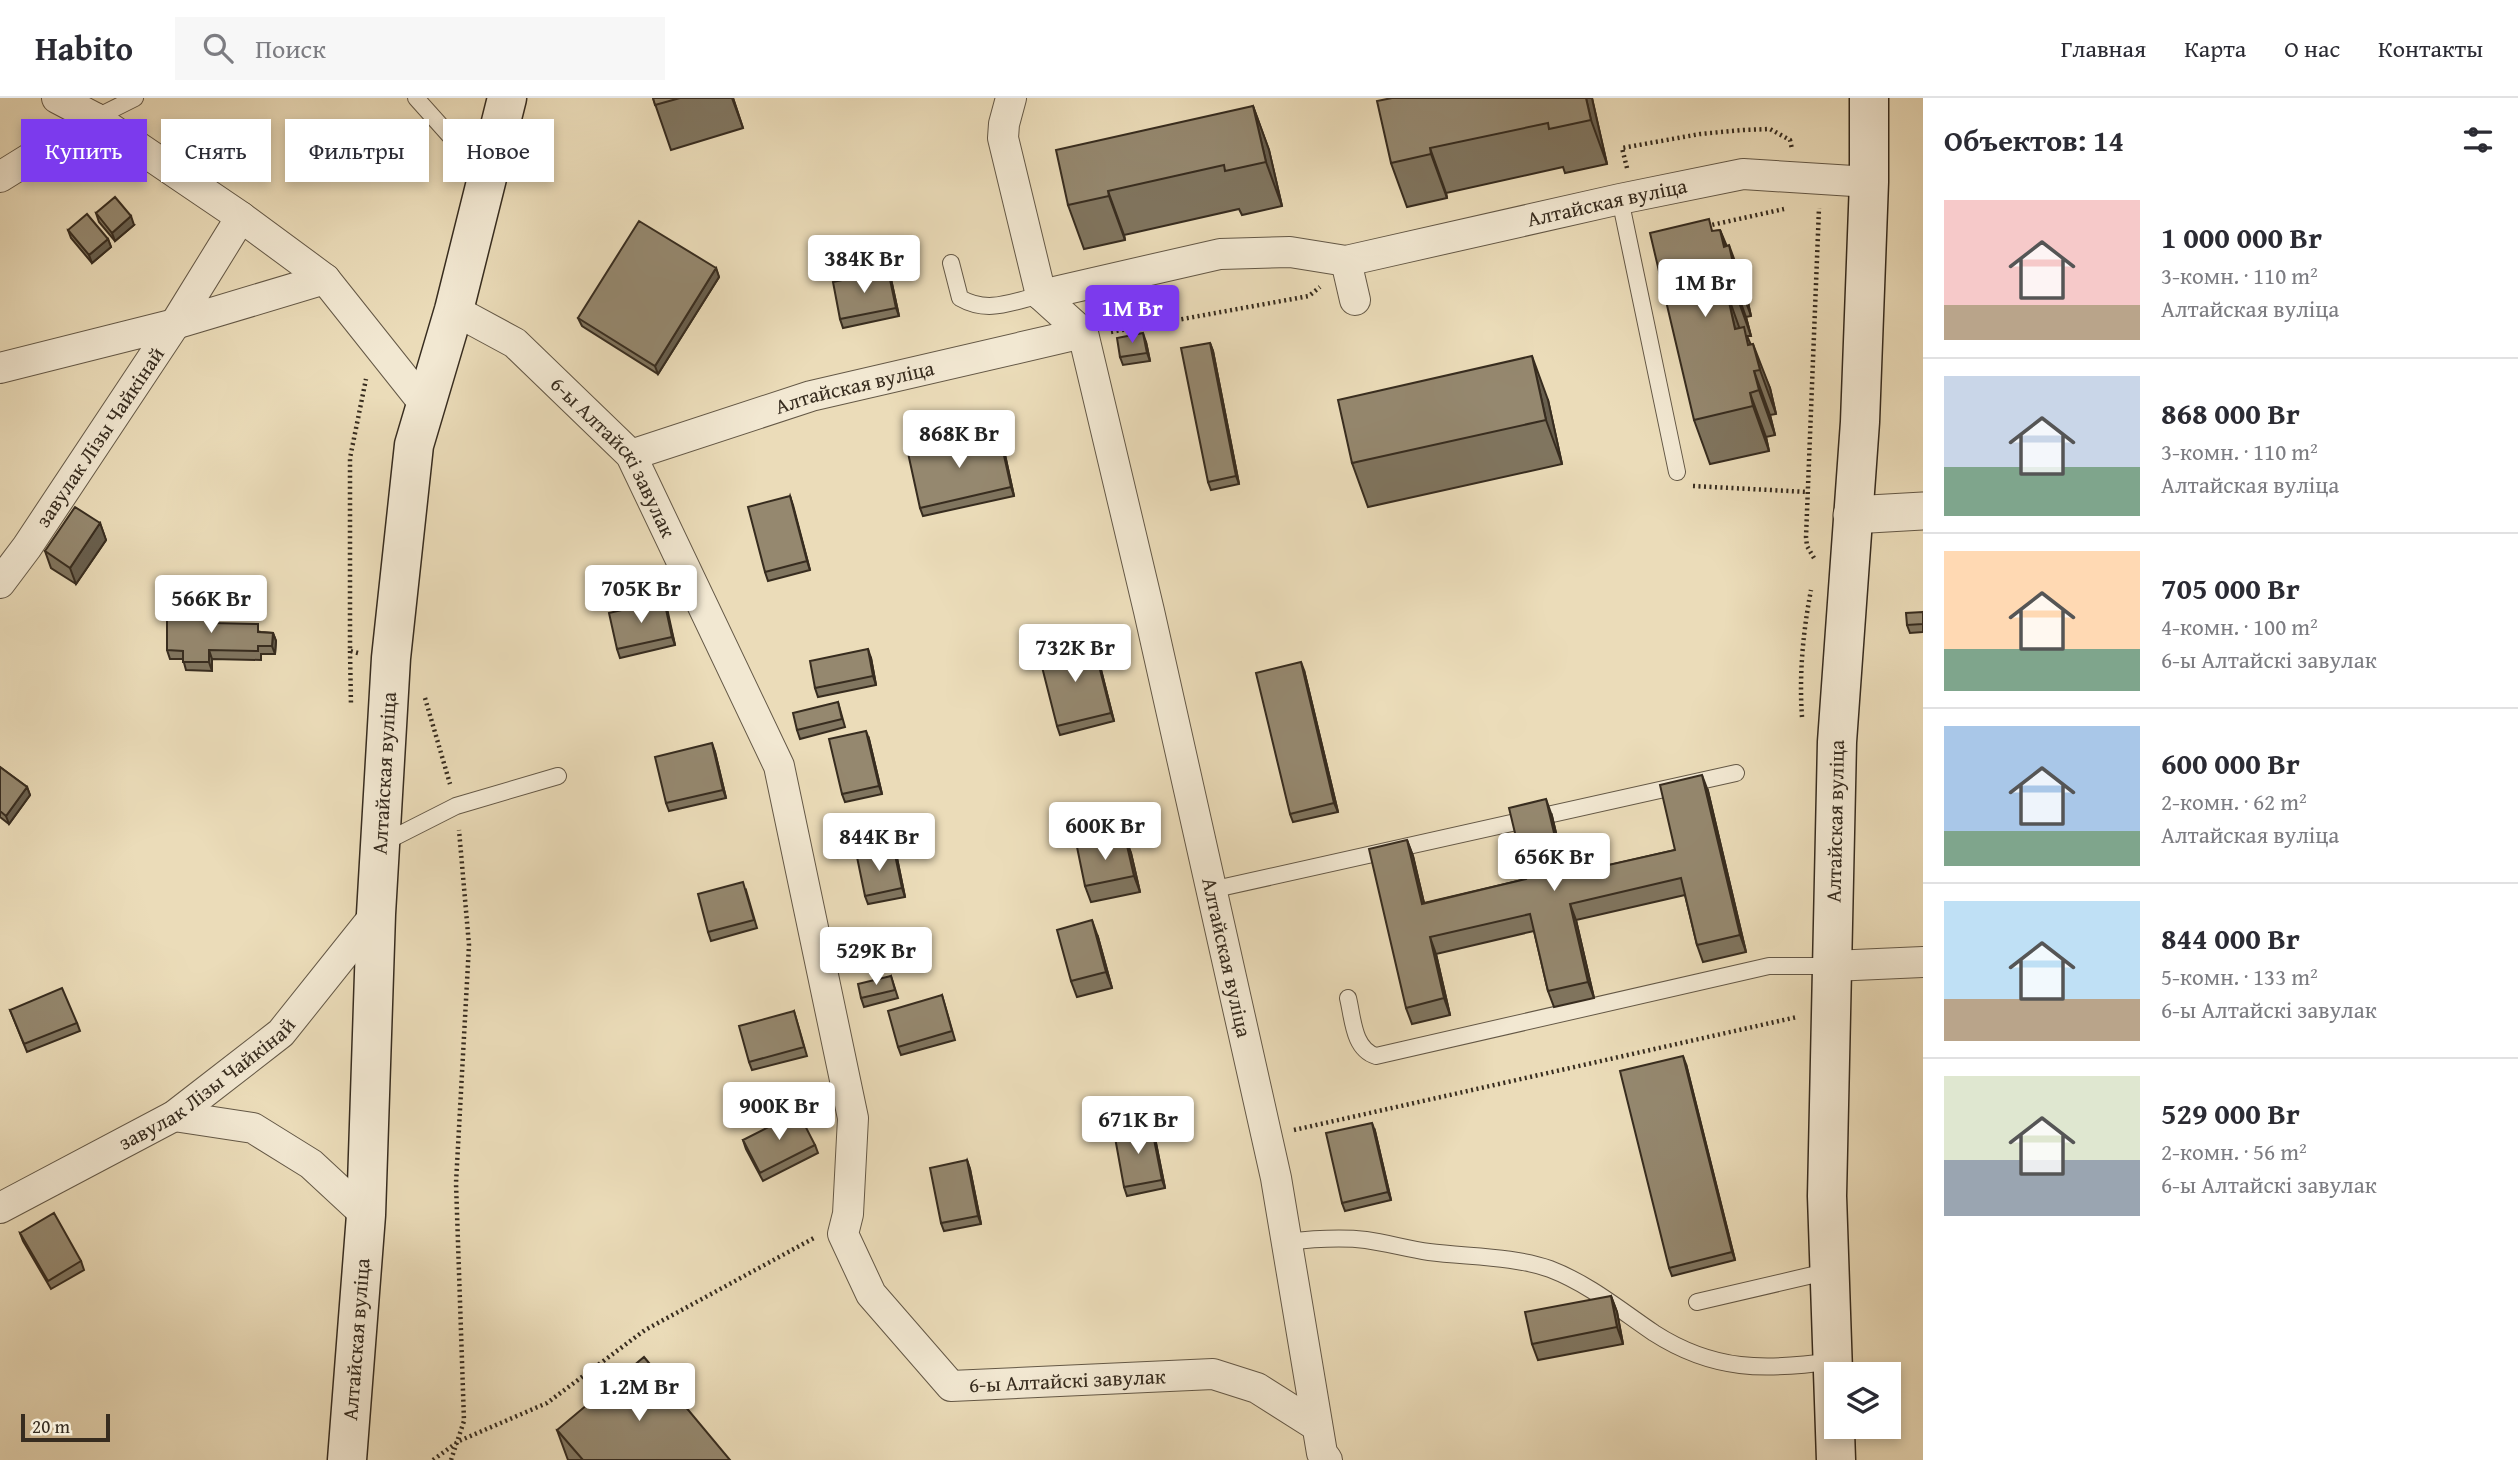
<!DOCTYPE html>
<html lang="ru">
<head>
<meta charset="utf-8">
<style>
	:root { --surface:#fff; --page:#f7f7f7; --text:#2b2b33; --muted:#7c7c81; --line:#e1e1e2; --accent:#7c3aed }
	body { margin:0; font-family:"Gentium Book Plus",serif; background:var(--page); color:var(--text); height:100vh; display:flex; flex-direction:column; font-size:26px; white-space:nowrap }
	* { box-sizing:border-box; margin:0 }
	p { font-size:23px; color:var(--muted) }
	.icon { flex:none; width:38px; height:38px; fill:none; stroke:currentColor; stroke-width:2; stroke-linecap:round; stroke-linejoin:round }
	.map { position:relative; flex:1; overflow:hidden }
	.drawer { display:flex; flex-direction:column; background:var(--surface); width:595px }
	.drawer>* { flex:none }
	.banner { position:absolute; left:21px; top:21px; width:665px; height:63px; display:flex; gap:14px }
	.controls { position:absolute; left:1824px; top:1264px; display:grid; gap:14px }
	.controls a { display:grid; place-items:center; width:77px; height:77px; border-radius:0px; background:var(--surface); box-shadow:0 4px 10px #0003; font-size:35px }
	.scale { position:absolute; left:21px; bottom:18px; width:89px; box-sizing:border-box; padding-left:7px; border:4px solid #372c1f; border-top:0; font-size:19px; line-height:24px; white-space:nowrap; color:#372c1f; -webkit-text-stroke:5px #f2e8d2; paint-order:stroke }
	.price { position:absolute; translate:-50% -60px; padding:0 16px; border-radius:7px; background:#fff; color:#222; font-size:23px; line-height:46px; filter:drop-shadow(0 2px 4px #0008) }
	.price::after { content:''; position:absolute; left:50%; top:42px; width:21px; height:16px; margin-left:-10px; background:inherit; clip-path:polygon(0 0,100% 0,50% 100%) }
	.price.selected { background:var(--accent); color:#fff }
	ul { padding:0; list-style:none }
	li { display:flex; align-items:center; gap:21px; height:175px; padding:0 21px }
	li+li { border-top:2px solid var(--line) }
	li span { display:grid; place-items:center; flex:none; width:196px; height:140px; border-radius:0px; color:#555 }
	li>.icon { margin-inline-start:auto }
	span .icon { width:84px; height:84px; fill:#fffc; stroke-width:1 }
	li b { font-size:30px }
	h2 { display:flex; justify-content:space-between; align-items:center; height:84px; padding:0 21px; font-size:30px }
	.tag { padding:0 24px; border-radius:0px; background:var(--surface); box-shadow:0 4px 10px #0003; font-size:24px; line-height:63px }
	.tag.selected { background:var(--accent); color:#fff }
	header { display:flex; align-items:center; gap:42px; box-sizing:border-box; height:98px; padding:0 35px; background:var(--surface); border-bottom:2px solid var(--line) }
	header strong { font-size:33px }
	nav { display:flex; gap:38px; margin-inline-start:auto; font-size:24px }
	.search { width:490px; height:63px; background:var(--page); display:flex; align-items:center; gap:18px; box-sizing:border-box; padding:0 24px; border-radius:0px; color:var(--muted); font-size:26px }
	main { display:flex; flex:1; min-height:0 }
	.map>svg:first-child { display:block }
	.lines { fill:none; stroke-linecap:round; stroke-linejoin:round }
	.service-casing { stroke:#645846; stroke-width:18 }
	.minor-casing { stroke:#645846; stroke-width:32 }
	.tertiary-casing { stroke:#645846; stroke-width:39 }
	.secondary-casing { stroke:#372c1f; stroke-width:41 }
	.path { stroke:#372c1f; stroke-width:4.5; stroke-dasharray:2 3.5; stroke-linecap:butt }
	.service { stroke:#f2e8d2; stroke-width:16 }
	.minor { stroke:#f2e8d2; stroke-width:30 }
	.tertiary { stroke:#f2e8d2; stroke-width:37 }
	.secondary { stroke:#f2e8d2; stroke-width:38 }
	.wall { fill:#80755f; stroke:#372c1f; stroke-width:2 }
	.shaded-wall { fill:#685f4e; stroke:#372c1f; stroke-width:2 }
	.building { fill:#95886f; stroke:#372c1f; stroke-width:2 }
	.labels { text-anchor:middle; stroke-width:5; stroke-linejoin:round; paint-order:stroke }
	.street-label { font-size:21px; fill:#372c1f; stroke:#f2e8d2 }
</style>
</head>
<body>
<header>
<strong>Habito</strong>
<div class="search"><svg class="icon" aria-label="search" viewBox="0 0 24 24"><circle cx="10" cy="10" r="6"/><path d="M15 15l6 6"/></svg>Поиск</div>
<nav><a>Главная</a><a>Карта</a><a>О нас</a><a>Контакты</a></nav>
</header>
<main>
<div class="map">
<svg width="1923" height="1362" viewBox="0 0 1923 1362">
	<rect width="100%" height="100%" fill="#ebdcb9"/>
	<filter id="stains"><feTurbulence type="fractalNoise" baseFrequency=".00286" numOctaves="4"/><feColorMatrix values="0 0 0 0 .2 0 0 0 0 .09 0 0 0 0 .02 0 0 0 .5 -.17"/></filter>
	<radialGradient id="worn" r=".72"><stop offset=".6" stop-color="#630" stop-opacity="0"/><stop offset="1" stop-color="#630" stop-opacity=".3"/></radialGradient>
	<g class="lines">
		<!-- service casing -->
		<g class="service-casing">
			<path id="service" d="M416,0L484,76
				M95,20L135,0
				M1620,101L1677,374
				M951,165L960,200C988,216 1011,204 1041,197
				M381,746L456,708L558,678
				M1211,792L1736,675
				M1348,900C1353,920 1353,951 1376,958L1769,868H1832
				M1286,1144C1312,1141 1340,1139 1366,1142C1387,1145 1408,1151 1429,1154C1467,1159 1514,1158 1550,1171C1589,1186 1620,1212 1654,1235C1713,1273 1765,1273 1833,1263
				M1697,1204L1830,1173"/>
		</g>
		<!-- minor casing -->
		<g class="minor-casing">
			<g id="minor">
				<path d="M57,0L95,20L241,119L325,181L426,308"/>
				<path id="s1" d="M1011,0L1004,26L1003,40L1041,197L1083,235L1149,513L1276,1080L1322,1355L1327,1362"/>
				<path d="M0,79L95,20"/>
				<path d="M241,119L175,226L325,181"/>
				<path d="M1346,163L1355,202"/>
				<path id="s2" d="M1041,197L1220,156L1290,154L1346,163L1620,101L1743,76L1869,84"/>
				<path id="s3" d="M454,212L515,245L631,357L779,668L853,1020L848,1116L843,1136L871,1196L951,1288L1213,1276L1257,1290L1317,1328"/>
				<path d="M0,270L175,226L27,449L0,485"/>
				<path id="s4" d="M631,357L811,298L1083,235"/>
				<path d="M1832,868L1923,864"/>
				<path d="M174,1018L253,1030L311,1066L366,1117"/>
				<path id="s5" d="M0,1110L174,1018L281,935L376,816"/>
			</g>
		</g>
		<!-- tertiary casing -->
		<g class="tertiary-casing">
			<path id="tertiary" d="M1852,417L1923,413"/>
		</g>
		<!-- secondary casing -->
		<g class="secondary-casing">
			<g id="secondary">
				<path id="s6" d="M347,1362L366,1117L376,816L391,560L414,347L454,212L507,0"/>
				<path id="s7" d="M1836,1362L1827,1098L1837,644L1860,324L1869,84V0"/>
			</g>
		</g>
		<!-- path -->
		<path class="path" d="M1627,70L1622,50L1700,36L1743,32L1770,31L1790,42L1792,51
			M1707,128L1784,111
			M1111,234L1309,198L1320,189
			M1693,388L1808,394
			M1814,460L1807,448L1806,439L1819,110
			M350,553L351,608
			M358,555L350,553V360L366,281
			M425,600L450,686
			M1802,619C1799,576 1803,534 1811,492
			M1294,1032L1797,919
			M433,1362L459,1343L547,1305L645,1232L814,1140
			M451,1362L464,1323L456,1085L469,847L459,732"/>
		<!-- service -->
		<use href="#service" class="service"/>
		<!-- minor -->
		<use href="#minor" class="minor"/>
		<!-- tertiary -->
		<use href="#tertiary" class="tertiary"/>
		<!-- secondary -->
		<use href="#secondary" class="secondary"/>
	</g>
	<!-- wall -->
	<path class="wall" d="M653,0H733L743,30L671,52Z
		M1392,0H1592L1607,66L1565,75L1563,69L1446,95L1447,100L1407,109L1391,65Z
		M1253,8L1269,52L1282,108L1242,117L1239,111L1124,137L1125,142L1084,151L1068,107Z
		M96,115L134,127L115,143L99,124Z
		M68,132L108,141L111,149L92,165L71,140Z
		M1720,132L1745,191L1751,218L1746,219L1751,238H1747L1770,290L1776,316L1770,317L1775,337L1766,339L1769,353L1710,366L1694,322L1714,133Z
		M716,170L719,179L658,276L582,228L578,220Z
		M891,181L899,218L843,230L840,221Z
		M1146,244L1150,263L1123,267L1120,259Z
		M1210,245L1213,253L1239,386L1211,392L1208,384Z
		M1548,302L1562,366L1368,409L1352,365Z
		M1002,343L1014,398L923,418L920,410Z
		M790,398L810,472L768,483L765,474Z
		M100,425L106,442L76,486L51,470L45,453Z
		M664,502L675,547L620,560L617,551Z
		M213,506L216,515V525L261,534L273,535L276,543L275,556H261V562L212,561V573L186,572L183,561H170L167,552L183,521Z
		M1923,514V534L1910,535L1907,527Z
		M1096,552L1114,623L1060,637L1057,628Z
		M871,560L876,587L818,599L815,590Z
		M1304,572L1338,714L1293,724L1290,716Z
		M838,604L845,629L800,641L797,632Z
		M869,641L882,696L845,704L842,696Z
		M715,654L726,700L669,713L666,705Z
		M0,669L27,689L30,697L9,726L0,719Z
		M1708,693L1746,854L1703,864L1697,847L1685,797L1576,822L1594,900L1554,909L1548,893L1534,833L1436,856L1450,917L1412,926L1406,910L1407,742L1413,758L1424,805L1526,781L1552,718L1566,777L1675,752Z
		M1125,739L1131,755L1140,794L1091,804L1085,788Z
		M897,760L905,799L868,806L865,798Z
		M746,792L757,830L711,843L708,834Z
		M1098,839L1112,890L1077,899L1071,883Z
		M891,878L898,900L864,909L861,900Z
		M942,897L955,942L901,957L898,949Z
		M10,912L77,925L80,933L27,954Z
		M794,913L807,958L752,972L749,964Z
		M1686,966L1735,1162L1672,1178L1669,1170Z
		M1151,1026L1154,1035L1165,1090L1127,1098L1124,1089Z
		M1375,1033L1391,1102L1345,1113L1342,1105Z
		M743,1042L815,1047L818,1055L763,1083L746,1051Z
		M967,1062L970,1071L981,1126L944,1133L941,1125Z
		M20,1135L81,1163L84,1172L51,1191L23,1143Z
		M1611,1198L1617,1214L1623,1246L1538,1262L1532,1246Z
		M557,1332L730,1362H568Z"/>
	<!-- shaded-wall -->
	<path class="shaded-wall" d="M732,0H733L743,30Z
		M1586,0H1592L1593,5L1607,66L1591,22Z
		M1253,8L1269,52L1282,108L1266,64Z
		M1430,50L1446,95L1447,100L1431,56Z
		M1108,93L1124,137L1125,142L1109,98Z
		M131,118L134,127L115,143L112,135Z
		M1720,132L1735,173L1729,147L1745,191L1751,218L1735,174L1724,149Z
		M108,141L111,149L92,165L89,157Z
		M716,170L719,179L658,276L655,268Z
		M888,172L891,181L899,218L896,210Z
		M1730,175L1746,219L1751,238L1735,193Z
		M1727,195L1743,240L1735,231Z
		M1143,235L1146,244L1150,263L1147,255Z
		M1210,245L1213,253L1239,386L1236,378Z
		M1753,246L1770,290L1776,316L1760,272Z
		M1532,258L1548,302L1562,366L1546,322Z
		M1754,273L1770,317L1775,337L1759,292Z
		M1750,295L1766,339L1769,353L1753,308Z
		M999,335L1002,343L1014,398L1011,389Z
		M790,398L793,407L810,472L807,463Z
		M100,425L106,442L76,486L70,470Z
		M664,502L667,510L675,547L672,539Z
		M213,506L216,515L215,533L212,525Z
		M273,535L276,543L275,556L272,548Z
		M1093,544L1096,552L1114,623L1111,615Z
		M868,551L871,560L876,587L873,578Z
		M209,552L212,561V573L209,564Z
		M1301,564L1304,572L1338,714L1334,705Z
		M866,633L869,641L882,696L879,688Z
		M712,645L715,654L726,700L723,692Z
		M1702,677L1708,693L1746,854L1740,837Z
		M27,689L30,697L9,726L6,718Z
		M1546,701L1552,718L1570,794L1564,777Z
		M1125,739L1131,755L1140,794L1134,778Z
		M1407,742L1413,758L1428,822L1422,806Z
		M894,752L897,760L905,799L902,790Z
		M1570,806L1576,822L1594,900L1588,884Z
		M1092,822L1098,839L1112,890L1106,874Z
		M1430,839L1436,856L1450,917L1444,900Z
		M1683,958L1686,966L1735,1162L1732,1154Z
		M1372,1025L1375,1033L1391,1102L1388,1094Z
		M1151,1026L1154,1035L1165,1090L1162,1082Z
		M967,1062L970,1071L981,1126L978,1118Z
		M1611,1198L1617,1214L1623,1246L1617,1229Z"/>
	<!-- building -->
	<path class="building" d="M653,0H680L655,7Z
		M1392,0H1586L1591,22L1549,31L1548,25L1430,50L1431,56L1391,65L1377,3Z
		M1253,8L1266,64L1225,73L1224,67L1108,93L1109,98L1068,107L1056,52Z
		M115,99L131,118L112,135L96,115Z
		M87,116L108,141L89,157L68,132Z
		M1709,121L1712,133L1720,132L1724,149L1729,147L1735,174L1730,175L1735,193L1727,195L1735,231L1744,229L1748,247L1753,246L1760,272L1754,273L1759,292L1750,295L1753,308L1694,322L1650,135Z
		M639,123L716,170L655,268L578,220Z
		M888,172L896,210L840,221L833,184Z
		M1143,235L1147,255L1120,259L1117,240Z
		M1210,245L1236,378L1208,384L1181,250Z
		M1532,258L1546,322L1352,365L1338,302Z
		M999,335L1011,389L920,410L908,355Z
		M790,398L807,463L765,474L748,409Z
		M75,409L100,425L70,470L45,453Z
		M664,502L672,539L617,551L609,515Z
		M184,505L213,506L212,525L258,526V534L273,535L272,548H258V553L209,552V564H183V553L167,552V521H183Z
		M1923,514V526L1907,527L1906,515Z
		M1093,544L1111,615L1057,628L1039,557Z
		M868,551L873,578L815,590L810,563Z
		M1301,564L1334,705L1290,716L1256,575Z
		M838,604L842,621L797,632L793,615Z
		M866,633L879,688L842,696L829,641Z
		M712,645L723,692L666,705L655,659Z
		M0,669L27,689L6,718L0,713Z
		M1702,677L1740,837L1697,847L1681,780L1570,806L1588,884L1548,893L1530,816L1430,839L1444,900L1406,910L1369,751L1407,742L1422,806L1526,781L1509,710L1546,701L1564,777L1675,752L1660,687Z
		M1125,739L1134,778L1085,788L1077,749Z
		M894,752L902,790L865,798L857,759Z
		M743,784L754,822L708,834L698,796Z
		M1092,822L1106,874L1071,883L1057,832Z
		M891,878L895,892L861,900L858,886Z
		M62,890L77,925L24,946L10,912Z
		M942,897L952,933L898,949L888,913Z
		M794,913L804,949L749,964L739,928Z
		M1683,958L1732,1154L1669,1170L1620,973Z
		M798,1014L815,1047L760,1075L743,1042Z
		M1372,1025L1388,1094L1342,1105L1326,1035Z
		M1151,1026L1162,1082L1124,1089L1114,1034Z
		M967,1062L978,1118L941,1125L930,1070Z
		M54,1115L81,1163L48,1183L20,1135Z
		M1611,1198L1617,1229L1532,1246L1525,1214Z
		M644,1259L730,1362H583L557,1332Z"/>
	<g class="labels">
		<!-- street labels -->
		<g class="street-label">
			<text dy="7" stroke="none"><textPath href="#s2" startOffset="578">Алтайская вуліца</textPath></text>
			<text dy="7" stroke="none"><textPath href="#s4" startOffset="234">Алтайская вуліца</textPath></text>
			<text transform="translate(100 339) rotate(-56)" y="7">завулак Лізы Чайкінай</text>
			<text dy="7" stroke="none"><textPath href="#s3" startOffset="222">6-ы Алтайскі завулак</textPath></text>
			<text dy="7" stroke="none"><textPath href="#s6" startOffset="688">Алтайская вуліца</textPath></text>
			<text dy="7" stroke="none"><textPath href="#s7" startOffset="639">Алтайская вуліца</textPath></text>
			<text dy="7" stroke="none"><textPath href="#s1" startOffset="900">Алтайская вуліца</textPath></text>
			<text dy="7" stroke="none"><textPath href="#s5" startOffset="242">завулак Лізы Чайкінай</textPath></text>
			<text dy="7" stroke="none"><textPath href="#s6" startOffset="121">Алтайская вуліца</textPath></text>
			<text dy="7" stroke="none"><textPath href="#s3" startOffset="1356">6-ы Алтайскі завулак</textPath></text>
		</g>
	</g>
	<rect width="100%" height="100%" filter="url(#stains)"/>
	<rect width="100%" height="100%" fill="url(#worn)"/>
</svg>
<div class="controls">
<a><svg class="icon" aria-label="layers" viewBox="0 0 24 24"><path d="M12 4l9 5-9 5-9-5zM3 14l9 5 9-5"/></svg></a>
</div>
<div class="scale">20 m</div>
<b class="price" style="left:864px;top:197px">384K Br</b>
<b class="price" style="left:1705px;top:221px">1M Br</b>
<b class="price selected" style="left:1132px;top:247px">1M Br</b>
<b class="price" style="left:959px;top:372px">868K Br</b>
<b class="price" style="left:641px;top:527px">705K Br</b>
<b class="price" style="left:211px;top:537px">566K Br</b>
<b class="price" style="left:1075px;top:586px">732K Br</b>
<b class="price" style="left:1105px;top:764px">600K Br</b>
<b class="price" style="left:879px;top:775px">844K Br</b>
<b class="price" style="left:1554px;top:795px">656K Br</b>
<b class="price" style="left:876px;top:889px">529K Br</b>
<b class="price" style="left:779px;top:1044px">900K Br</b>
<b class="price" style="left:1138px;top:1058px">671K Br</b>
<b class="price" style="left:639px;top:1325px">1.2M Br</b>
<div class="banner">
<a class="tag selected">Купить</a>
<a class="tag">Снять</a>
<a class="tag">Фильтры</a>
<a class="tag">Новое</a>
</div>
</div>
<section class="drawer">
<h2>Объектов: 14<svg class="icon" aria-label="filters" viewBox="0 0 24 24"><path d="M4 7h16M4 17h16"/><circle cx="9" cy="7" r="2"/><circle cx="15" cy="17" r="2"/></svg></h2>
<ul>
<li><span style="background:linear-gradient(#f6c9c9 75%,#b9a48a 0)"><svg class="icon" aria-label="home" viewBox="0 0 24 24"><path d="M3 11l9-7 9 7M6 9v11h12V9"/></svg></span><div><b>1 000 000 Br</b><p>3-комн. · 110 m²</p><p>Алтайская вуліца</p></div></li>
<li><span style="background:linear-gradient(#c9d6e8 65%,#7fa58c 0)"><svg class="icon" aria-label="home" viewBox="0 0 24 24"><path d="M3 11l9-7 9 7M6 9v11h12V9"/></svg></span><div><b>868 000 Br</b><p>3-комн. · 110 m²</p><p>Алтайская вуліца</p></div></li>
<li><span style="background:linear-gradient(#ffd9b3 70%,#7fa58c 0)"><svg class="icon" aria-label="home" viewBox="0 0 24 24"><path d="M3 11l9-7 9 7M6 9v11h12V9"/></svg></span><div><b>705 000 Br</b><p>4-комн. · 100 m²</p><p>6-ы Алтайскі завулак</p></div></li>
<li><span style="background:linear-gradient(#a9c7e8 75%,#7fa58c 0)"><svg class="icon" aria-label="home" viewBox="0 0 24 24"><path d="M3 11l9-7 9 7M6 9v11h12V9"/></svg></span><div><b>600 000 Br</b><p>2-комн. · 62 m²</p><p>Алтайская вуліца</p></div></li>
<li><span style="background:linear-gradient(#bfe0f5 70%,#b9a48a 0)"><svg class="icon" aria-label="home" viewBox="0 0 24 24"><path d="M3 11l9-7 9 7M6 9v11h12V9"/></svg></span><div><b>844 000 Br</b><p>5-комн. · 133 m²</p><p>6-ы Алтайскі завулак</p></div></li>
<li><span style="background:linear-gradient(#dfe7d0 60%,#9aa5b1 0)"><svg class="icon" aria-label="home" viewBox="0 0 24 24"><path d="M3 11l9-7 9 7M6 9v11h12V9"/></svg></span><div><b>529 000 Br</b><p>2-комн. · 56 m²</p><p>6-ы Алтайскі завулак</p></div></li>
</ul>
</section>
</main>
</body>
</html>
